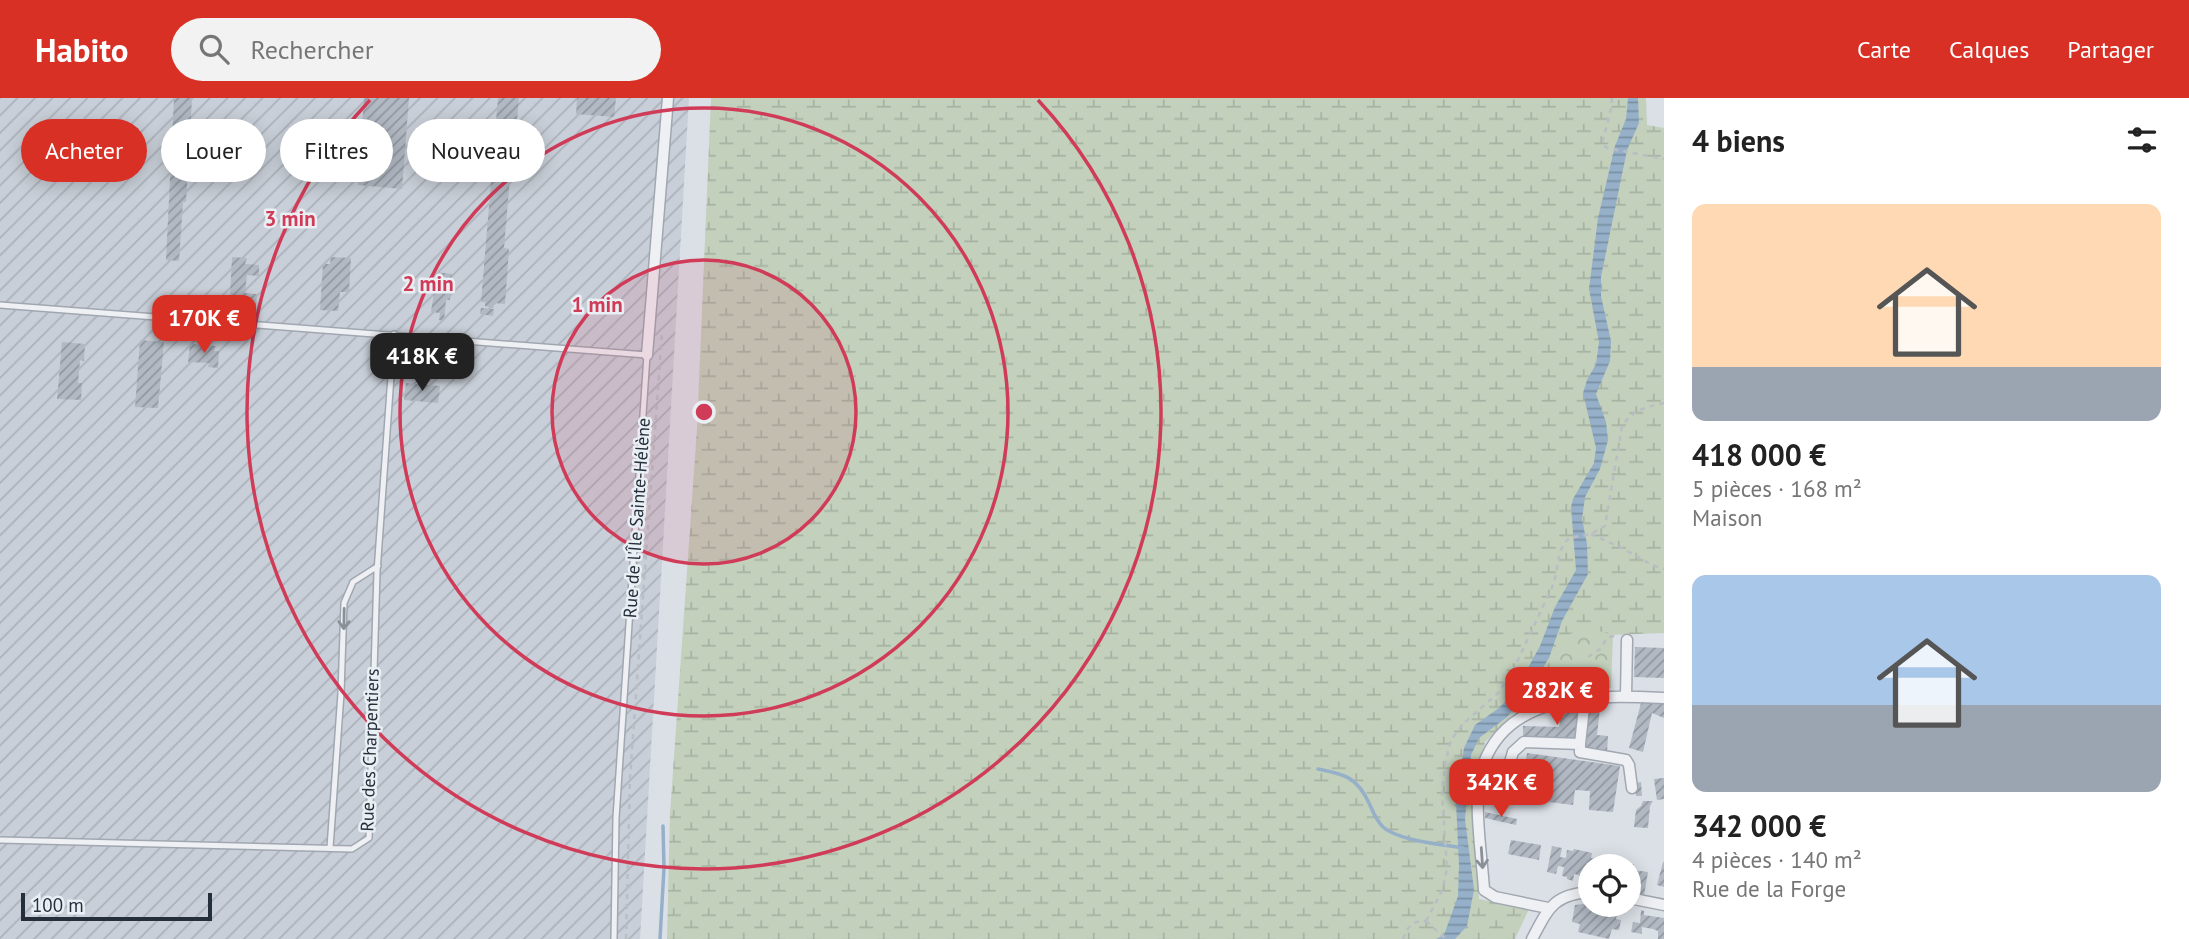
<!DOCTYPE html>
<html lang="fr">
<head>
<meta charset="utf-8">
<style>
	:root { --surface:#fff; --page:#f2f2f2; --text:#222; --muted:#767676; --accent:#d93025 }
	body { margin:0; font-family:"PT Sans",sans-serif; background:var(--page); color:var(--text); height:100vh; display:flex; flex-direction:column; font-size:26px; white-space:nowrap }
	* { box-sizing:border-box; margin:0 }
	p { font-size:23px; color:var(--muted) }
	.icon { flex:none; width:38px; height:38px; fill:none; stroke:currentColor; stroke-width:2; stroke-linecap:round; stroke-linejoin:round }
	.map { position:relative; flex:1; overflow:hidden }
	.details { display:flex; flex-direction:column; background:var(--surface); width:525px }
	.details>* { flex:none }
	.banner { position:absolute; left:21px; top:21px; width:665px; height:63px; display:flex; gap:14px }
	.controls { position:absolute; left:1578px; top:756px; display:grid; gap:14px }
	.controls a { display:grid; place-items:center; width:63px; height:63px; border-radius:50%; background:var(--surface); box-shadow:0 4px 18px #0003; font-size:35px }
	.scale { position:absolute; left:21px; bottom:18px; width:191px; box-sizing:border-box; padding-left:7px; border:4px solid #252f3c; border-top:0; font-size:19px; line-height:24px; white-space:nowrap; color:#252f3c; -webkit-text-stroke:5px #eaeff4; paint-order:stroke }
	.price { position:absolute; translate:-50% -60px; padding:0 16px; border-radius:14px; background:var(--accent); color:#fff; font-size:23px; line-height:46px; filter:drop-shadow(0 2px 4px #0008) }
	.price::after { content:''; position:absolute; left:50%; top:42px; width:21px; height:16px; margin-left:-10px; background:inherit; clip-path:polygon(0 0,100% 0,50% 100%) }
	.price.selected { background:#222; color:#fff }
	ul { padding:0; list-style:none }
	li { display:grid; align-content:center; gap:14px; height:371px; padding:0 28px }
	li span { display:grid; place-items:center; height:217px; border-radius:14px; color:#555 }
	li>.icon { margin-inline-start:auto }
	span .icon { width:126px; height:126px; fill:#fffc; stroke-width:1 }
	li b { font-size:30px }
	h2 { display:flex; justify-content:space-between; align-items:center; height:84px; padding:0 28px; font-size:30px }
	.tag { padding:0 24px; border-radius:32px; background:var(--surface); box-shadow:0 4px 18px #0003; font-size:24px; line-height:63px }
	.tag.selected { background:var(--accent); color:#fff }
	header { display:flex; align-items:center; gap:42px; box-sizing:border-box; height:98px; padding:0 35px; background:var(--accent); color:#fff }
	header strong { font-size:33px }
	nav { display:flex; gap:38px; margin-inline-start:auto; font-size:24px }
	.search { width:490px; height:63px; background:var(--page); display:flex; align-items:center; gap:18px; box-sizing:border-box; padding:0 24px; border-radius:38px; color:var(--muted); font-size:26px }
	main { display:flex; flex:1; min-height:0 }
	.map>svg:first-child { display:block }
	.industrial { fill:url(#industrial-furrows) }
	.wetland { fill:url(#wetland-marsh) }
	.park { fill:url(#park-crowns) }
	.water { fill:url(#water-rules) }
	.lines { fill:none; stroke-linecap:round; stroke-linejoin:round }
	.stream { stroke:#95b0c8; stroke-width:3.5 }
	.building { fill:url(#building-hatch) }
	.lane-casing { stroke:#a1a7b0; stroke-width:8 }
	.street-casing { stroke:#a1a7b0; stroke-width:13 }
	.path { stroke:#babec4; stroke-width:2.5; stroke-dasharray:5 5; stroke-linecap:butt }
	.lane { stroke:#eef0f4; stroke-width:5 }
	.street { stroke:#eef0f4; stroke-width:10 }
	.oneway { stroke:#8a9098 }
	.ring { fill:none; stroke:#d03b58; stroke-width:3.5 }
	.labels { text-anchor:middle; stroke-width:5; stroke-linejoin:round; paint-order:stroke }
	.street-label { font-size:18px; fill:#252f3c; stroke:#eaeff4 }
	.centre { fill:#d03b58; stroke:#eaeff4; stroke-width:3.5 }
	.ring-label { font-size:21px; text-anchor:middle; font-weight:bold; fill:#d03b58; stroke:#eaeff4; stroke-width:5; stroke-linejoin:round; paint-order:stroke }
</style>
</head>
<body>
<header>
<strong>Habito</strong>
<div class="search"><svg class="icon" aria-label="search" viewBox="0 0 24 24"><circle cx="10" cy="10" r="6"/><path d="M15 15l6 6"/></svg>Rechercher</div>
<nav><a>Carte</a><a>Calques</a><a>Partager</a></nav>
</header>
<main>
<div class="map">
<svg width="1664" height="841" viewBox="0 0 1664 841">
	<defs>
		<pattern id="industrial-furrows" width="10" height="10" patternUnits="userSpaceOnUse" patternTransform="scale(1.75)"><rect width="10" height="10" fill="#c9cfd8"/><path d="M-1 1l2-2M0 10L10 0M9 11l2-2" fill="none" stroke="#acb2ba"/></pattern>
		<pattern id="wetland-marsh" width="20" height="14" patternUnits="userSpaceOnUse" patternTransform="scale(1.75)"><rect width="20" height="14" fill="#c2d0bc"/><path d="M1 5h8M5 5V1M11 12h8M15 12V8" fill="none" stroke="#a7b3a2"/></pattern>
		<pattern id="park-crowns" width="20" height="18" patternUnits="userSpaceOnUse" patternTransform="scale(1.75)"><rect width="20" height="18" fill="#c2d0bc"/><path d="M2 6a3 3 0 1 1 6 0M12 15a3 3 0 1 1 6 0" fill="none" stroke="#a7b3a2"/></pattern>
		<pattern id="water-rules" width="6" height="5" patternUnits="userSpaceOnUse" patternTransform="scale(1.75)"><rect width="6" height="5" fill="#95b0c8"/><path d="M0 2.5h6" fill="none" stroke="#7990a4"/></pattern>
		<pattern id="building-hatch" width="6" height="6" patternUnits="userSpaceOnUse" patternTransform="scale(1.75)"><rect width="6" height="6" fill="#b2b9c3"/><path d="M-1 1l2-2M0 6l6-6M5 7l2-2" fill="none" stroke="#9197a0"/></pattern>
	</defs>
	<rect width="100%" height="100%" fill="#dbe0e6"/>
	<!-- industrial -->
	<path class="industrial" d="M0,0H689L640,841H0Z"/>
	<!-- wetland -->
	<path class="wetland" d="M711,0H1646L1647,27L1664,30V535L1611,537L1595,532L1552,567L1562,586L1544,591L1528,600L1485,644L1472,700L1479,801L1529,811L1515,841H667L670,716L697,330Z"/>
	<!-- park -->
	<path class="park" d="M1595,532L1613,537L1611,590L1575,591L1562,586L1552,567L1560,542L1574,534Z"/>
	<!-- water -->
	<path class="water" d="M1628,0H1638L1639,25L1627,52L1601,179V198L1611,243L1610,263L1596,296L1606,324L1608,342L1600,371L1585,399L1582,421L1587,446L1588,476L1562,523L1549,560L1530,590L1507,619L1479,640L1471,657L1465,721L1474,792L1467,828L1455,841H1436L1444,837L1458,798L1459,767L1456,704L1464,650L1475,627L1499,610L1516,592L1540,548L1555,509L1576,472L1571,409L1573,401L1594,365L1596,350L1583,295L1587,282L1596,266L1599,244L1589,191L1598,120L1615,48L1626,21Z"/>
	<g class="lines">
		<!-- stream -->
		<path class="stream" d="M1318,671C1344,676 1357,679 1369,705C1373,714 1376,722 1383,729C1399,743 1441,746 1463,750
			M660,841L664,770L663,728"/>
	</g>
	<!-- building -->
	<path class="building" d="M174,0H192L186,104H183L179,163L166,162Z
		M364,0H409L402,91L358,87Z
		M498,0H519L515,45L513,44L504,150L509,151L505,206L494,205L493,210L485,208V204H481Z
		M577,0H616L614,19L576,16Z
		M232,159L247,160L245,166L259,167V178L247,177L245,195L257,196L256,207L233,205V199H230Z
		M331,159L351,160L349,194H340L338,213L320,212L323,166H330Z
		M437,174L452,176L450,202H446L444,223L439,222L440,215L431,214Z
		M481,210L494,211L493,218L480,216Z
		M140,242L164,244L158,310L135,309Z
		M62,244L85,246L84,263L80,262L78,285H82L81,302L57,301Z
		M190,246L216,248L214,253H219L218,270L208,269L209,265L188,264Z
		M406,285L440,288L438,305L404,302Z
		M1635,549L1664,550V580L1634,579Z
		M1641,605H1664V620L1652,615L1643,654L1629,650Z
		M1580,609L1576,641L1523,639V628L1559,629L1562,610Z
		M1589,609L1600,610L1597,637L1608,638L1607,655L1584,650Z
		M1527,655L1620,668L1613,714L1589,712L1590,693L1575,692L1573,707L1549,704L1552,689L1527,685L1529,671H1525Z
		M1664,680V701L1657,702L1654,681Z
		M1641,684L1642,698H1636L1635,685Z
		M1509,688L1519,691L1516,706L1504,704Z
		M1643,703H1653L1650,708L1648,730L1634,729L1636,712L1641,708Z
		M1485,714L1517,721L1516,727L1485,720Z
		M1511,742L1541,747L1539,762L1508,756Z
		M1552,748L1562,750L1560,759L1566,760L1567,752L1573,753L1574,751L1592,755L1591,760L1608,763L1609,759L1621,762V768H1591V774L1588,773L1587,779L1574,776L1573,783L1567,781V779L1562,778L1564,769L1558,768L1556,776L1547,774Z
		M1663,764H1664V789L1657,787Z
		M1625,765L1634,766L1633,772L1648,774L1644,797L1631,794L1629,792V768H1625Z
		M1591,805V807L1619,808L1616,821L1621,822L1619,832L1612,831L1609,841L1578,834L1580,826L1572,824L1575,807Z
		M1641,812L1644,813V817L1664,820V841H1658V833L1653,831L1642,829V836L1631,834L1633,824L1640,825Z"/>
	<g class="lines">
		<!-- lane casing -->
		<g class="lane-casing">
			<path id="lane" d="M0,207L647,257L616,720L614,841
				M0,742L352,751L369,740L377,474L394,236
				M330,750L341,595L344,505L353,484L378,468"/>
		</g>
		<!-- street casing -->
		<g class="street-casing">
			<path id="street" d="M647,257L668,0
				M1626,599L1627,542
				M1580,646V654L1626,662L1629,667L1632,690
				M1479,694L1497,697L1502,692L1513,654L1524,644L1580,646L1585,600
				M1629,800L1664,807
				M1548,810L1495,799L1484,792C1482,758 1473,706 1481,674C1503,593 1598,597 1664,600
				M1532,841C1548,811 1553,796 1591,794"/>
		</g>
		<!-- path -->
		<path class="path" d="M1612,0L1611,11L1602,46L1607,50L1664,61
			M1591,436L1622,450L1652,467L1664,471
			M1588,559L1600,551L1607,540L1617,537
			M1426,823L1442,793L1447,770L1442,696L1445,666L1451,642L1463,626L1499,594L1516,566L1554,485L1560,454L1565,444L1569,440L1591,436L1605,428L1622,328C1633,312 1645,309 1664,305
			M1426,823L1446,841
			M626,841L630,680L662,234
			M1403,841C1407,829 1413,822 1426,823"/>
		<!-- lane -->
		<use href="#lane" class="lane"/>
		<!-- street -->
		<use href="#street" class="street"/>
	</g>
	<!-- one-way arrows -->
	<defs><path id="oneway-shaft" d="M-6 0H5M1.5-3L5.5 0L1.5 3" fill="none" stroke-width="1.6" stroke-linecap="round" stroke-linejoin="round" transform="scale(1.75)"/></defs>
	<g class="oneway">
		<use href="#oneway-shaft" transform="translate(344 521) rotate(91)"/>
		<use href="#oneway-shaft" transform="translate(1482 760) rotate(86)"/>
	</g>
	<!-- distance rings -->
	<circle cx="704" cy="314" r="152" fill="#d03b58" fill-opacity=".12"/>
	<g class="ring">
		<circle cx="704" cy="314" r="152"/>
		<circle cx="704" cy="314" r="304"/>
		<path d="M1038 2A457 457 0 1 1 370 2"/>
	</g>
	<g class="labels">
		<!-- street labels -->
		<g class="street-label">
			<text transform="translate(637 420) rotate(-86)" y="6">Rue de l'Île Sainte-Hélène</text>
			<text transform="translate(370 652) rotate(-88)" y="6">Rue des Charpentiers</text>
		</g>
	</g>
	<circle cx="704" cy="314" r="10" class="centre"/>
	<g class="ring-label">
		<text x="290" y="128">3 min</text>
		<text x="428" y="193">2 min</text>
		<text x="597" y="214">1 min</text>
	</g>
</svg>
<div class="controls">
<a><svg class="icon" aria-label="locate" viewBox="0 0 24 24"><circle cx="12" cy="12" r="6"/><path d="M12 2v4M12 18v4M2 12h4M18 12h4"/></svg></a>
</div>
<div class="scale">100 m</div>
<b class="price" style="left:204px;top:257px">170K €</b>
<b class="price selected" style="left:422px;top:295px">418K €</b>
<b class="price" style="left:1557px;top:629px">282K €</b>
<b class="price" style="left:1501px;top:721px">342K €</b>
<div class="banner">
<a class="tag selected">Acheter</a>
<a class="tag">Louer</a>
<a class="tag">Filtres</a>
<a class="tag">Nouveau</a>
</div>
</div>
<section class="details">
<h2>4 biens<svg class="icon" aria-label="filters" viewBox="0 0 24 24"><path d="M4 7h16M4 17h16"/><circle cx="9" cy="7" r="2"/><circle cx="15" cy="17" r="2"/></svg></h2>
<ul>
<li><span style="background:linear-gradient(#ffd9b3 75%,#9aa5b1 0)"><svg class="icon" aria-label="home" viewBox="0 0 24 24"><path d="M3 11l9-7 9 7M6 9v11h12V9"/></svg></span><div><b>418 000 €</b><p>5 pièces · 168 m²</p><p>Maison</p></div></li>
<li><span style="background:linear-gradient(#a9c7e8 60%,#9aa5b1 0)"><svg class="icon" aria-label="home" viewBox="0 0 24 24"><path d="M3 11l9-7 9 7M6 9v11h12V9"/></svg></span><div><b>342 000 €</b><p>4 pièces · 140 m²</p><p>Rue de la Forge</p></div></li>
</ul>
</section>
</main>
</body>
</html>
